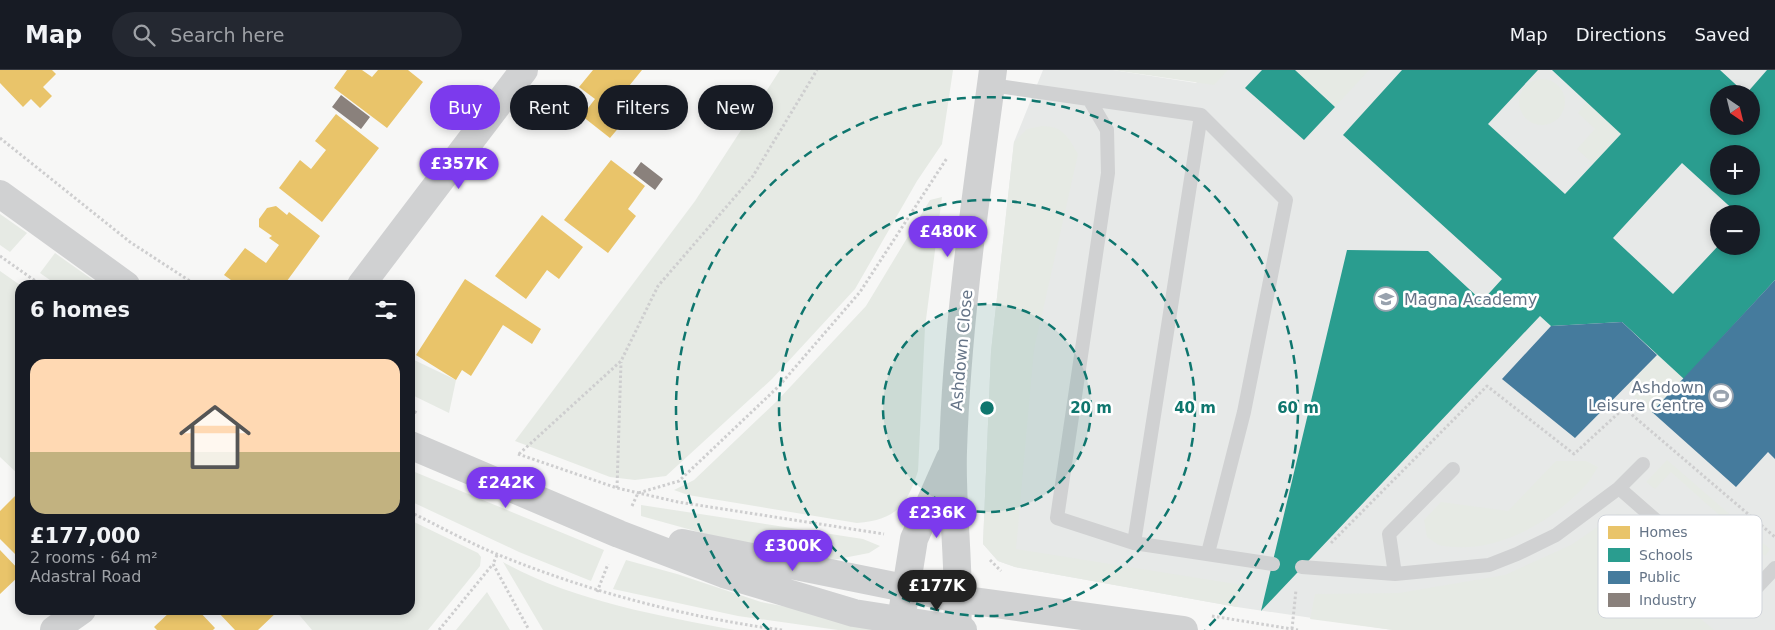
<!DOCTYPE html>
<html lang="en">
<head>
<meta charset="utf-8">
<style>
	:root { --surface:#171b24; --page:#242831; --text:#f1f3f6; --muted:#9ea1a6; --line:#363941; --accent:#7c3aed }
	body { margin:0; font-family:"DejaVu Sans",sans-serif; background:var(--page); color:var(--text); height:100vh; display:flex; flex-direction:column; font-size:19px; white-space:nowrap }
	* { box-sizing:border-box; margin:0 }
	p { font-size:16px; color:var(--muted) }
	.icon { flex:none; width:28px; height:28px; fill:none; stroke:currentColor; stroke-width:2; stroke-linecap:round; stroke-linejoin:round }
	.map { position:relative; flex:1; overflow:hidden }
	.details { position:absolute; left:15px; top:210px; width:400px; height:335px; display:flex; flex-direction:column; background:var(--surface); border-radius:15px; box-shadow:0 2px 8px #0003 }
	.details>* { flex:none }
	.hud { position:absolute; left:430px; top:15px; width:475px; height:45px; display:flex; gap:10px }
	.needle { width:32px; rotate:145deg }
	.buttons { position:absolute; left:1710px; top:15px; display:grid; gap:10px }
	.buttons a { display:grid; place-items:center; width:50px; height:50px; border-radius:50%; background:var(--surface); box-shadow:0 2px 8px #0003; font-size:25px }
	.price { position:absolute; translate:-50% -42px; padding:0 11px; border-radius:18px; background:var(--accent); color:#fff; font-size:16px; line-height:32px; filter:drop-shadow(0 1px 2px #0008) }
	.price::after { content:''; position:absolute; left:50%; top:30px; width:15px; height:11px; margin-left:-8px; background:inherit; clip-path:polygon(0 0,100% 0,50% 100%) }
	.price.selected { background:#222; color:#fff }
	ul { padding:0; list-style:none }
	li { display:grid; align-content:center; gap:10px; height:265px; padding:0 15px }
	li+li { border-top:1px solid var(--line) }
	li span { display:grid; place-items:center; height:155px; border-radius:15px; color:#555 }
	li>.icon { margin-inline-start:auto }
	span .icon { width:90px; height:90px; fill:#fffc; stroke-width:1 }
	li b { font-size:21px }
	h2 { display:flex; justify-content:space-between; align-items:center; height:60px; padding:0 15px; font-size:21px }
	.tag { padding:0 18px; border-radius:22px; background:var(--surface); box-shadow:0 2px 8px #0003; font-size:18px; line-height:45px }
	.tag.selected { background:var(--accent); color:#fff }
	header { display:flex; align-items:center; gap:30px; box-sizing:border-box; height:70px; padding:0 25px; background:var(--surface); border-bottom:1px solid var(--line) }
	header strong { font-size:24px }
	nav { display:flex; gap:28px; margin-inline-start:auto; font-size:18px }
	.search { width:350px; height:45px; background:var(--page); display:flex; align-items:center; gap:12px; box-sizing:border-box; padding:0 18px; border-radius:28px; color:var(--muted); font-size:19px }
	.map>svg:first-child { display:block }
	.built { fill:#e7e9e8; fill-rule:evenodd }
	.green { fill:#e6eae4 }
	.homes { fill:#e9c46a }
	.schools { fill:#2a9d8f; fill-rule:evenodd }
	.public { fill:#457b9d }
	.industry { fill:#8a817c }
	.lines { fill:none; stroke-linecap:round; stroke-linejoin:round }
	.path { stroke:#cececf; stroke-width:3; stroke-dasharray:2.5 2.5; stroke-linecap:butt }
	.service { stroke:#d0d1d2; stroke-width:14 }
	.minor { stroke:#d0d1d2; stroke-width:28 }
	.tertiary { stroke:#d0d1d2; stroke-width:28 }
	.ring { fill:none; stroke:#0f766e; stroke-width:2.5; stroke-dasharray:9 6 }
	.labels { text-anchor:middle; stroke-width:5; stroke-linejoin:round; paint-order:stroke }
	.poi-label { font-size:16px; fill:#657487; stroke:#fff; text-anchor:start }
	.street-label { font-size:16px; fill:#657487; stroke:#fff }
	.key { fill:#fff; stroke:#d1d5db; stroke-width:1 }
	.key-label { font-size:14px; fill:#657487 }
	.centre { fill:#0f766e; stroke:#fff; stroke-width:2.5 }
	.ring-label { font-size:15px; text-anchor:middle; font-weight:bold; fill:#0f766e; stroke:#fff; stroke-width:5; stroke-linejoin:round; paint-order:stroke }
</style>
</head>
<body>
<header>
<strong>Map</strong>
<div class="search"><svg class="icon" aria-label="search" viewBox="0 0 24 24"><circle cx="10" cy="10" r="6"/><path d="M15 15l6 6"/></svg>Search here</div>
<nav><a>Map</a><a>Directions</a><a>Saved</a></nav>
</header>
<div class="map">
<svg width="1775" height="560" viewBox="0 0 1775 560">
	<rect width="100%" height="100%" fill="#f7f7f6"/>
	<!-- built -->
	<path class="built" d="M1043,0H1113L1196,13L1207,0H1775V560H1393L1237,537L1015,497L998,491L983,474L991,282L1014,72ZM1719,24H1751V56H1719ZM1719,84H1751V116H1719ZM1719,144H1751V176H1719Z"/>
	<!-- green -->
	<path class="green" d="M780,0H953L942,74L917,111L855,219L772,309L666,406L635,410L610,407L515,371L695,131Z
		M1113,0H1228L1214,15Z
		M1295,0H1369L1335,37Z
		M1519 32a23 23 0 1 1 46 0a23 23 0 1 1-46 0Z
		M1587,32L1621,64L1593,94L1577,79L1595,59L1578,43Z
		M1042,56C1063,56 1068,67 1078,84L1034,280L1016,479L1242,515L1237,537L1015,497L998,491L983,474L991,282L1014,72L1027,59Z
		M942,127L925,257L918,401C907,436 895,450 857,453L688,425L674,420L694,410L777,331L866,236L930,130Z
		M0,144L27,163L10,182L0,175Z
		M55,183L100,215H57L40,203Z
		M0,201L20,215V406L0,387Z
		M1657,285L1684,309L1652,342L1625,318Z
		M410,288L456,310L449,343L410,324Z
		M1667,390L1770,479L1765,486L1671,402L1655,419L1646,412Z
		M1556,391H1586L1598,397C1593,404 1589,413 1582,419C1548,454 1495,484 1444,476C1438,476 1432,470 1427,467L1424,450L1441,432L1508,441Z
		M410,400L604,480L591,511L519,482L410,431Z
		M641,435L863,469L880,476L869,483L833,490L735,472L641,446Z
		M1618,443L1626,448L1608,470L1714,560H1393L1310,549L1315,524L1399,523L1505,505L1571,475Z
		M410,450L478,483L481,487L480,496L428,560H312L295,540H410Z
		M626,490L677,504L761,532L910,560H838L738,546L613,519Z
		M503,492C570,530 659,546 735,560H543Z
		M487,522L510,560H456Z"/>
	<!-- homes -->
	<path class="homes" d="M0,0H52L56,4L43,17L52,26L40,38L31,29L23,37L0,13Z
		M347,0H362L372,7L378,0H408L423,12L387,58L334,18Z
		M593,0H642L612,37L626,49L610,68L582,46L595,29L579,17Z
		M336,44L379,78L322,152L279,118L300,90L311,99L326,80L315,71Z
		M611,90L645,116L628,139L636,146L608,183L564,150Z
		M276,136L287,145L289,142L320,166L284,215H238L224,205L245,178L266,193L279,175L269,168L272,166L259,157V149L267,138Z
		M542,145L583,177L559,209L547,200L526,229L495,206Z
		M465,209L541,259L532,274L503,255L471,306L462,300L456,310L416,285Z
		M20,421V489L0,469V441Z
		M0,480L20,501V505L0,524Z
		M172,540H198L215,558L213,560H157L154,557Z
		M216,540H279L258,560H235Z"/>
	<!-- schools -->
	<path class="schools" d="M1262,0H1295L1335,37L1304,70L1245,18Z
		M1402,0H1538L1488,54L1565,124L1621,64L1552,0H1720L1746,24L1767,0H1775V210L1684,309L1622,252L1551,256L1540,246L1261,541L1347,180L1428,181L1482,231L1502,209L1343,65ZM1719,24H1751V56H1719ZM1719,84H1751V116H1719ZM1682,93L1738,144H1751V176L1719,175L1673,224L1613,168Z"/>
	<!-- public -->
	<path class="public" d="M1775,210V389L1768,382L1736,417L1652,342Z
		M1622,252L1657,285L1575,368L1502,309L1551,256Z"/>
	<!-- industry -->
	<path class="industry" d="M341,25L370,47L361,59L332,37Z
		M641,92L663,109L655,120L633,103Z"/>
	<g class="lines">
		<!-- path -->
		<path class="path" d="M0,68L130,172L196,215
			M0,186L41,215
			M410,339L417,343
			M518,384L617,418L678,432L884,464
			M519,384L621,291L658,216L753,106L817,0
			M617,418L621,292
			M632,436L638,423L679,411L779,316L860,222L947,88
			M410,442C439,456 469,473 499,485C590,522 685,547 782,560
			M1331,473L1487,316L1574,384L1624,338L1775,467
			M497,485L493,494L529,560
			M990,490L1001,501
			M597,522L608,494
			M1212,546L1298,560
			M1292,559L1296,520
			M439,560L493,494"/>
		<!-- service -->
		<path class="service" d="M991,15L1201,45L1286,130L1244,342L1208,483
			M1089,29L1107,60L1108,103L1057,448L1134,473L1273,494
			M1619,418L1746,529L1775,498
			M1134,473L1201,45
			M1302,497L1395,504L1489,495L1517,484L1556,465L1619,418L1643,394
			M1395,504L1389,464L1453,399"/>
		<!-- minor -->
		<path class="minor" d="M361,215L524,0
			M901,550L914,469L950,388
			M957,559C961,500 951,440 953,381C957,254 976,126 993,0
			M54,560L82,540"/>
		<!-- tertiary -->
		<path class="tertiary" d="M0,124L126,215
			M410,375L619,464L724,504L854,543L963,560
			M682,473L959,529L1184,560"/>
	</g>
	<!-- distance rings -->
	<circle cx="987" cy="338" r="104" fill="#0f766e" fill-opacity=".12"/>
	<g class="ring">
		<circle cx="987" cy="338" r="104"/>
		<circle cx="987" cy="338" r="208"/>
		<path d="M769 560A311 311 0 1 1 1205 560"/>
	</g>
	<!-- icons -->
	<defs>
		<g id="school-ring" transform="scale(1.25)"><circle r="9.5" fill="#fff" stroke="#98a2ae" stroke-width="1.5"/><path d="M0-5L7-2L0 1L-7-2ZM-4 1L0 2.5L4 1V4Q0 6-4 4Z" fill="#98a2ae"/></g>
		<g id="stadium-ring" transform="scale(1.25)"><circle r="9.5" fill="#fff" stroke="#98a2ae" stroke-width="1.5"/><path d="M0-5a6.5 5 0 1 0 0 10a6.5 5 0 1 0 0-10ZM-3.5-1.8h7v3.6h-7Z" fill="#98a2ae"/></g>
	</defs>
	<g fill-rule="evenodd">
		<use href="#school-ring" x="1386" y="229"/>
		<use href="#stadium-ring" x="1721" y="326"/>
	</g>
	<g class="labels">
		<!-- poi labels -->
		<g class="poi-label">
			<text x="1404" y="235">Magna Academy</text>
			<text x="1704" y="323" text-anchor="end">Ashdown<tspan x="1704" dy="18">Leisure Centre</tspan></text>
		</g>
		<!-- street labels -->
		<g class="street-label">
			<text transform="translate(961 280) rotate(-85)" y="6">Ashdown Close</text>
		</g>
	</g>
	<!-- legend -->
	<rect x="1598" y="445" width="164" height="103" rx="8" class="key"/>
	<rect x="1608" y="456" width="22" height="13" fill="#e9c46a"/>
	<rect x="1608" y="478" width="22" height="14" fill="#2a9d8f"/>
	<rect x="1608" y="501" width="22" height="13" fill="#457b9d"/>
	<rect x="1608" y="523" width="22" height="14" fill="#8a817c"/>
	<g class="key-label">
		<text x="1639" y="467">Homes</text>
		<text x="1639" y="490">Schools</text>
		<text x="1639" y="512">Public</text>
		<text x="1639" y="535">Industry</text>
	</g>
	<circle cx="987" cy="338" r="8" class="centre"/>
	<g class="ring-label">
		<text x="1091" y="343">20 m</text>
		<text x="1195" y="343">40 m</text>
		<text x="1298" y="343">60 m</text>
	</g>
</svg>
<div class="buttons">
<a><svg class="needle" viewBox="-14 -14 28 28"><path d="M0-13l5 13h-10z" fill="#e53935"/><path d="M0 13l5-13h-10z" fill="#9ea1a6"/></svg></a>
<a>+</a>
<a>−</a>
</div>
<b class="price" style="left:459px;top:120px">£357K</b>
<b class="price" style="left:948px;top:188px">£480K</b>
<b class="price" style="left:506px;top:439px">£242K</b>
<b class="price" style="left:937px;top:469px">£236K</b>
<b class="price" style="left:793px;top:502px">£300K</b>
<b class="price selected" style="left:937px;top:542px">£177K</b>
<div class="hud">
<a class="tag selected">Buy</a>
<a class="tag">Rent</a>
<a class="tag">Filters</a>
<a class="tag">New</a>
</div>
<section class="details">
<h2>6 homes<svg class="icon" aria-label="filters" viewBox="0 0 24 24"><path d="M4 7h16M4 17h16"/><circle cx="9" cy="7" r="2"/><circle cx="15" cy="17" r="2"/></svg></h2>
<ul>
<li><span style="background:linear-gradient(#ffd9b3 60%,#c2b280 0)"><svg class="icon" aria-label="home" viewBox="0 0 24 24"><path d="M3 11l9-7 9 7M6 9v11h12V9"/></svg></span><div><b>£177,000</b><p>2 rooms · 64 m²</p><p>Adastral Road</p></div></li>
</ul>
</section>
</div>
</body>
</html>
